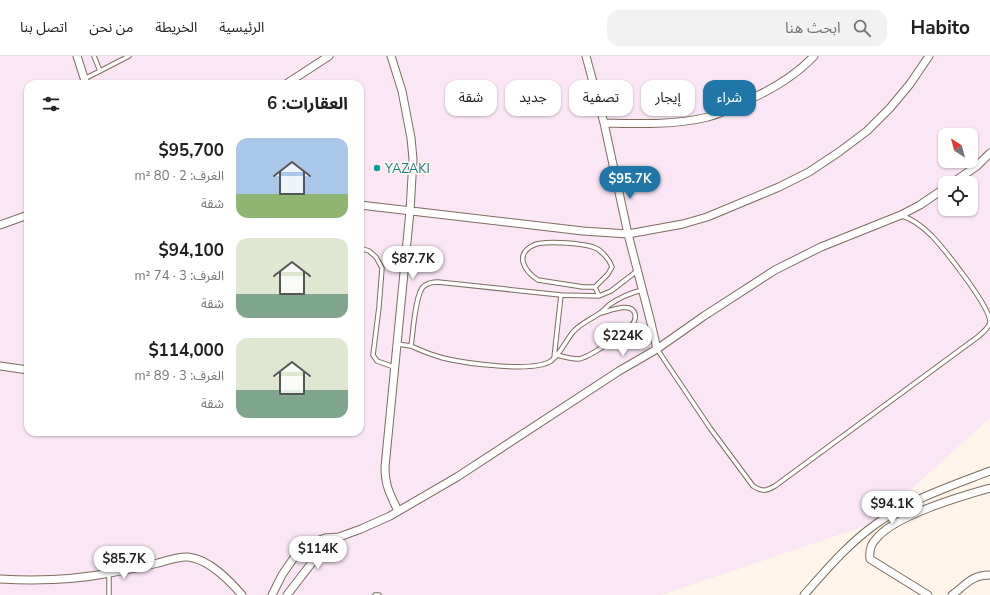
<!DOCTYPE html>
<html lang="ar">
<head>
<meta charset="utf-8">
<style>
	:root { --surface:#fff; --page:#f2f2f2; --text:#202124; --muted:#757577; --line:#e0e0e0; --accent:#2077a7 }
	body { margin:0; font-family:"Nunito Sans","Noto Sans Arabic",sans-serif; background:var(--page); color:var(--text); direction:rtl; height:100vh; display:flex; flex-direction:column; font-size:15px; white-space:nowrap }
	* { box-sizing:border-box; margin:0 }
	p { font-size:13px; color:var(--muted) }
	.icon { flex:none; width:22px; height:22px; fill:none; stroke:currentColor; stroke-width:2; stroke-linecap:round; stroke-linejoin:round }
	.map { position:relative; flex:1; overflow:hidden; direction:ltr }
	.details { position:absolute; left:24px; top:24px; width:340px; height:356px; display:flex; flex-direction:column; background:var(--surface); border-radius:12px; box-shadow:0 1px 3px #0004; direction:rtl }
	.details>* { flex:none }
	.top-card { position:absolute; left:376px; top:24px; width:380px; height:36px; direction:rtl; display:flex; gap:8px }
	.needle { width:26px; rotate:324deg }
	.fabs { position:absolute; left:938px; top:72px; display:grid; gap:8px }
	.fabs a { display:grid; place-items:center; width:40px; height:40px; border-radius:8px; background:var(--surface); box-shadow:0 1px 3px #0004; font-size:20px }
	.price { position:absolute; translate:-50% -34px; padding:0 9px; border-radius:14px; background:#fff; color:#222; font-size:13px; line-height:26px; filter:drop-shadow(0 1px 2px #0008) }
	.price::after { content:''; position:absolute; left:50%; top:24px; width:12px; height:9px; margin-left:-6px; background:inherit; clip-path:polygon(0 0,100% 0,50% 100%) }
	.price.current { background:var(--accent); color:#fff }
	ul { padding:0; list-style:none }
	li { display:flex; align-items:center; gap:12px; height:100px; padding:0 16px }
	li span { display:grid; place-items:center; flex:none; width:112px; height:80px; border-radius:12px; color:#555 }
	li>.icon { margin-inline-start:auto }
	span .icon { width:48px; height:48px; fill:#fffc; stroke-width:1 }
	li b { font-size:17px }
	h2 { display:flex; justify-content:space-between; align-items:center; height:48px; padding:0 16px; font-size:17px }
	.tag { padding:0 14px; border-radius:12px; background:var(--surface); box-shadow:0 1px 3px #0004; font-size:14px; line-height:36px }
	.tag.current { background:var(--accent); color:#fff }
	header { display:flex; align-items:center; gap:24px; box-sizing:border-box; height:56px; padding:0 20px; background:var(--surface); border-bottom:1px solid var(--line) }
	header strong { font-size:19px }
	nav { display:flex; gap:22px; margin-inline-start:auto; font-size:14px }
	.search { width:280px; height:36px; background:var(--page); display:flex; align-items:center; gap:10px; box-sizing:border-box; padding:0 14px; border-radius:12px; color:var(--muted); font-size:15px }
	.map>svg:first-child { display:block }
	.industrial { fill:#fae6f5; fill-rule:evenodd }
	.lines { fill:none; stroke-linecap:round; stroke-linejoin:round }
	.lane-casing { stroke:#7c6d5e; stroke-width:5.5 }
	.street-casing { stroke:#7c6d5e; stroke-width:9 }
	.lane { stroke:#fff; stroke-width:3.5 }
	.street { stroke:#fff; stroke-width:7 }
	.culture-dot { fill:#0f9aa8; stroke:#fff5ea; stroke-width:1.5 }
	.labels { text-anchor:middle; stroke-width:3; stroke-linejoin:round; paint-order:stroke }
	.culture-label { font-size:13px; fill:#0d838f; stroke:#fff5ea; text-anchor:start }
</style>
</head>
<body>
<header>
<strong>Habito</strong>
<div class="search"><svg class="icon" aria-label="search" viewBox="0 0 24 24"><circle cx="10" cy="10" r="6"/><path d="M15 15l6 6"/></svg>ابحث هنا</div>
<nav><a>الرئيسية</a><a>الخريطة</a><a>من نحن</a><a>اتصل بنا</a></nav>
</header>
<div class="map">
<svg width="990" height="539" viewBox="0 0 990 539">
	<rect width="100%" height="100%" fill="#fff5ea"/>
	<!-- industrial -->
	<path class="industrial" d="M0,0H990V362L874,467L661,539H0ZM28,28H360V376H28ZM945,79H971V105H945ZM945,127H971V153H945Z"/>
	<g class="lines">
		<!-- lane casing -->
		<g class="lane-casing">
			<path id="lane" d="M94,0L100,15L129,0
				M84,23L100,15
				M360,192L369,195L376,201L382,212L379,251L373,299L377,305L394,311
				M595,231H583L538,224C524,215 514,198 534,189C544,184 590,187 599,194C604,198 610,205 612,211L608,218L595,231L599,240
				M397,288L411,290C413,278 415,237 424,230C428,227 433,226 438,226L561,239L599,240L611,235L637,215
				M411,290C422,295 432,299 443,302C464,307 533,317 551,305C561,297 565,286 573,276C581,267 590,264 600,257C603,255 606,252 609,249C619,242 630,237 642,234
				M657,293L710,372L753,430C763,436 766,435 775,430L979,280C983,276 989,272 990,266C990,250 944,193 932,180C924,172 913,163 902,160
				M557,299C564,301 572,303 579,303C590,301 623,278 631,270C634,267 636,262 635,258C632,245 609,255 601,257
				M554,302L561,239
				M109,518V539
				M375,539H379"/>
		</g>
		<!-- street casing -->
		<g class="street-casing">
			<path id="street" d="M77,0L86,28
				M391,0L402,35L411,82L413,103L410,155L385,411C385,430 390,438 398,455
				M586,0L604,67L628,178L651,267L657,293
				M286,28L329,0
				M604,67C638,68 676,69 708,61C726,56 742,47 759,39C779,29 799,16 814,0
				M952,127L977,110L990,97
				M360,149L583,175L628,178L683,168L707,161L779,131L809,116L839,96L867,75L890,52L910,28L929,0
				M0,169L28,159
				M0,310L28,314
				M0,523C37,525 74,524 110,517C126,514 142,511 158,507C167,505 178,500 188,501C209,503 229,524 242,539
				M272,539L282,519L293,503L300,495L309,488L325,482L339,481L361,473L390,460L457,421L619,315L657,293L704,260L775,214L821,191L901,159L920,149L945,132
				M287,539L314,504L339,481
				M804,539C826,514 849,487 876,468C911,443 951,430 990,415
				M928,539L870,503C869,495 871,488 876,483C894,460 961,440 990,432
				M952,539C966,529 971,519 990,519"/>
		</g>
		<!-- lane -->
		<use href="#lane" class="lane"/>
		<!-- street -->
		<use href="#street" class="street"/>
	</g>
	<!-- markers -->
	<circle class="culture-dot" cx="377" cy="112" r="4"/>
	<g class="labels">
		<!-- culture labels -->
		<g class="culture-label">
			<text x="385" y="117">YAZAKI</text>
		</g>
	</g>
</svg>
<div class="fabs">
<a><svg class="needle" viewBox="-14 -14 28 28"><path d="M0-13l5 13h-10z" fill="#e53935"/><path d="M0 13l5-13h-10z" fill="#757577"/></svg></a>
<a><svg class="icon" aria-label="locate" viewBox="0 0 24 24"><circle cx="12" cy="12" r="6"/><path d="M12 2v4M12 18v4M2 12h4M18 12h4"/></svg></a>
</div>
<b class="price current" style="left:630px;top:144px">$95.7K</b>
<b class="price" style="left:413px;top:224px">$87.7K</b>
<b class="price" style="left:623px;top:301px">$224K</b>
<b class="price" style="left:892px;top:469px">$94.1K</b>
<b class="price" style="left:318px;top:514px">$114K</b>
<b class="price" style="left:124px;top:524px">$85.7K</b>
<div class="top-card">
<a class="tag current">شراء</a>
<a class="tag">إيجار</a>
<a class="tag">تصفية</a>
<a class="tag">جديد</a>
<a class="tag">شقة</a>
</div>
<section class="details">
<h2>العقارات: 6<svg class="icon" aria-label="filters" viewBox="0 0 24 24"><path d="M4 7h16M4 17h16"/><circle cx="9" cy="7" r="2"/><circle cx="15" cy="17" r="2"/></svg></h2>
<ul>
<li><span style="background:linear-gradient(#a9c7e8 70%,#8fb573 0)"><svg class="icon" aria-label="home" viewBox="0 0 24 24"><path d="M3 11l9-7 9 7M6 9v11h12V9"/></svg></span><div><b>$95,700</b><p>الغرف: 2 · 80 m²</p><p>شقة</p></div></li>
<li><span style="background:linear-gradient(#dfe7d0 70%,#7fa58c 0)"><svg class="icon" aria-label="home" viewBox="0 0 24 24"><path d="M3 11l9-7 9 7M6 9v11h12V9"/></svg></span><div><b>$94,100</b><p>الغرف: 3 · 74 m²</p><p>شقة</p></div></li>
<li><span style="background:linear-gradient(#dfe7d0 65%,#7fa58c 0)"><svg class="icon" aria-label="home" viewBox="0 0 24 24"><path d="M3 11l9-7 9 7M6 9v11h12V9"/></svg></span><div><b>$114,000</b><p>الغرف: 3 · 89 m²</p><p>شقة</p></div></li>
</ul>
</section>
</div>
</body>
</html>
